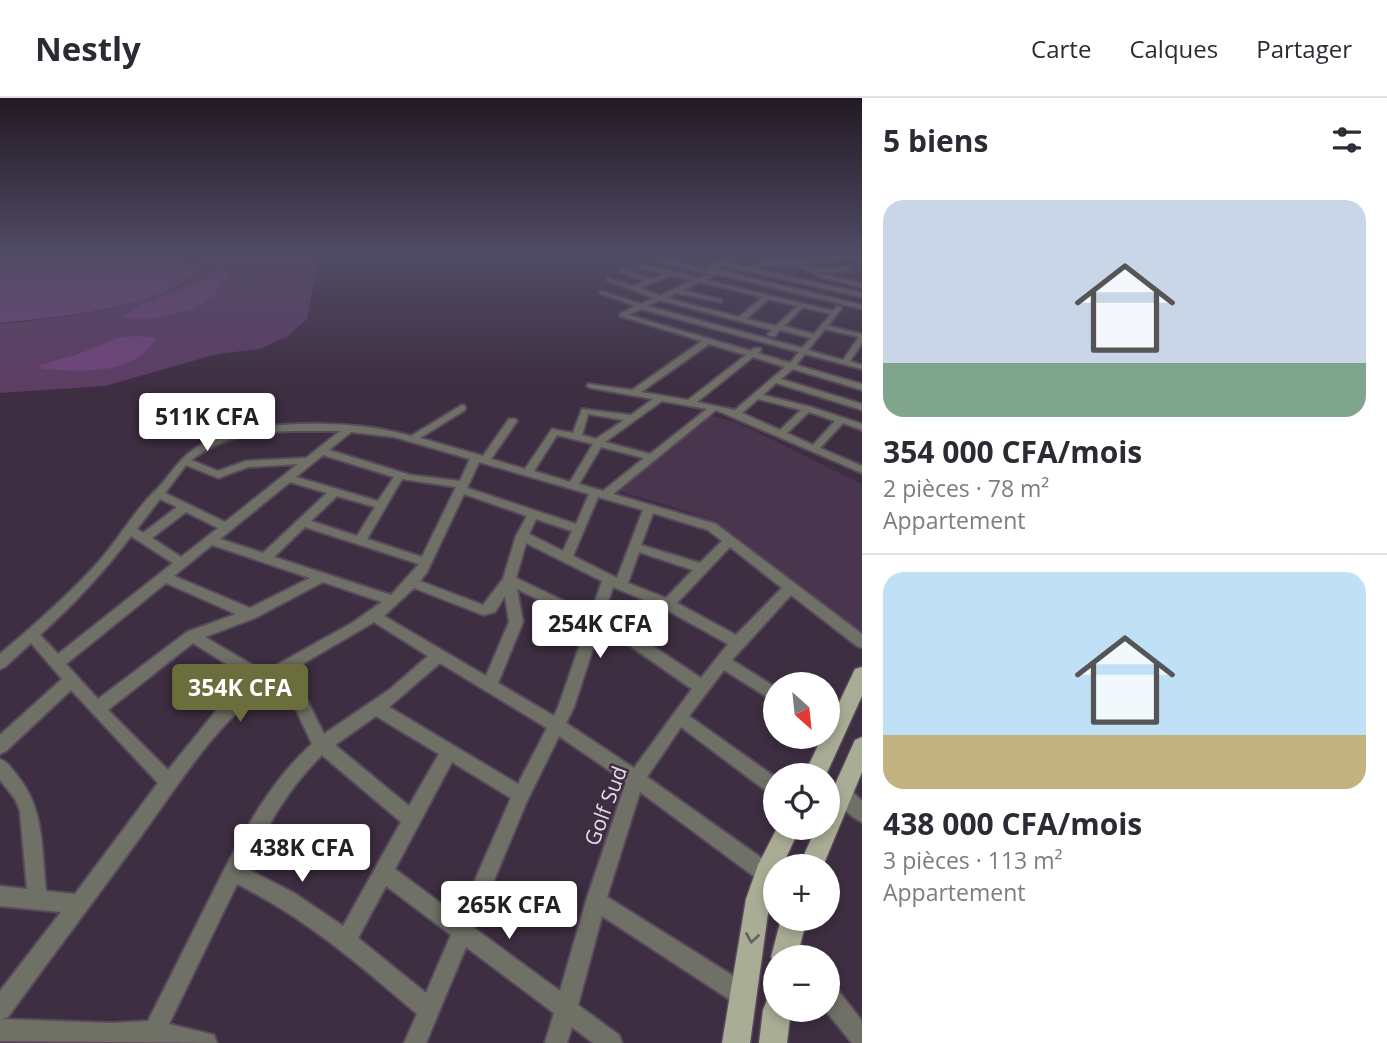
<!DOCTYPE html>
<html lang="fr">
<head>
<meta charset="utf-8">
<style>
	:root { --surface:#fff; --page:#f7f7f7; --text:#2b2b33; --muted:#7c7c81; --line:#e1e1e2; --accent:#6b6e3c }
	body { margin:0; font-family:"Open Sans",sans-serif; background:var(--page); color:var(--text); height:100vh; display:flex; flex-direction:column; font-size:26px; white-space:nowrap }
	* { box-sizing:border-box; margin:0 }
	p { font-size:23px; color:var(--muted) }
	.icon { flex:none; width:38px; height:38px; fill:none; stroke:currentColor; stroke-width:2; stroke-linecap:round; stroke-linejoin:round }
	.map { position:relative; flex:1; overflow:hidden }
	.sheet { display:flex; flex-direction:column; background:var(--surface); width:525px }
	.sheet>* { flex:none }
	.needle { width:46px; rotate:153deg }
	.fabs { position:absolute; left:763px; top:574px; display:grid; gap:14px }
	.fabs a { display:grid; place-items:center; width:77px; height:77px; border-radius:50%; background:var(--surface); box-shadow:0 4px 10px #0003; font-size:35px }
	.price { position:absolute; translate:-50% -60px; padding:0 16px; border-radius:7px; background:#fff; color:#222; font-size:23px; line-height:46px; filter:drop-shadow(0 2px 4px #0008) }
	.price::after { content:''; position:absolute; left:50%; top:42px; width:21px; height:16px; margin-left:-10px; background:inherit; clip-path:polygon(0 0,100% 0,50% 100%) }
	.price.on { background:var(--accent); color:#fff }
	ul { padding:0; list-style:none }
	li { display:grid; align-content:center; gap:14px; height:371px; padding:0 21px }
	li+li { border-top:2px solid var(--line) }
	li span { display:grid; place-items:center; height:217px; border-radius:21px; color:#555 }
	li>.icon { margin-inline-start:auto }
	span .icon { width:126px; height:126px; fill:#fffc; stroke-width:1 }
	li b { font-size:30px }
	h2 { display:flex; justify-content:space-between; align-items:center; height:84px; padding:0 21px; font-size:30px }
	header { display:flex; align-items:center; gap:42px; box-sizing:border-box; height:98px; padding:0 35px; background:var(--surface); border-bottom:2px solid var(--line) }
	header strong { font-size:33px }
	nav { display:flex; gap:38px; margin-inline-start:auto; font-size:24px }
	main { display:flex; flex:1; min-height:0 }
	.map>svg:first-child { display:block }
	.built { fill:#4a354e }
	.green { fill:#5e3d65 }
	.water { fill:#73447e }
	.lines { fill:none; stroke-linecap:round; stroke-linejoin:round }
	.minor-casing { stroke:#584a5c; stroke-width:4 }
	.major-casing { stroke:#584a5c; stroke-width:3 }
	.minor { fill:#707166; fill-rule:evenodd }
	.major { fill:#aaad95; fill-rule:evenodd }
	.oneway { stroke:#696163 }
	.labels { text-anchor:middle; stroke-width:5; stroke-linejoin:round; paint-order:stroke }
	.near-street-label { font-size:21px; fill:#e7dde9; stroke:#3d2e41 }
</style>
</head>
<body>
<header>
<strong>Nestly</strong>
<nav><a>Carte</a><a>Calques</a><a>Partager</a></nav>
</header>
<main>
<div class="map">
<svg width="862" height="945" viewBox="0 0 862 945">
	<rect width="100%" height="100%" fill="#3d2e41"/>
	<!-- built -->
	<path class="built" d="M709,317L736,324L862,386V542L739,441L690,414L616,392Z"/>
	<!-- green -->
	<path class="green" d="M171,157H319L307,221L288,238L260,251L217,256L105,288L0,295V226C60,219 164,212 207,167Z"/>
	<!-- water -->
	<path class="water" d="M0,157H161L204,168C160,213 60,218 0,225Z
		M215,171H225L229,176C225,183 219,192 213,198C199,213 141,227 123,219L138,208L196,186Z
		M144,238L156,240C133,279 82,273 42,271L39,267L76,257L121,239Z"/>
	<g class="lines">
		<!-- minor casing -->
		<g class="minor-casing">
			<path id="minor" d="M729,157H736L725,164L750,170L762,164L856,158L859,160L803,165L813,171L850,170L848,173L812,175L795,166L763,168L756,171L862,195V199L721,167L713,171L862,207V211L717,176L705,182L833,213L837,209H841V211L828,228L862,236V245L850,263L862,267V271L805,256L796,267L862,286V292L793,271L781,281L862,306V312L776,285L763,297L811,309L862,326V332L843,325L820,350L862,368V375L716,312L613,396L716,426L862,536V550L857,548L791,497L732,562L775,589V604L724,572L689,618L775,679V697L769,695L681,629L647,679L773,768L775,775L773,782L766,784L759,782L640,694L607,799L751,889L754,897L751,905L743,908L735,905L602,818L578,907L619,937L622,945H593L572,929L567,945H545L554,915L466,849L426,945H404L417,916C360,867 304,819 237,786L169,926L214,937L217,945L0,943V893L61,814L0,808V788L27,791L20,713L15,701L0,682V661C8,664 11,670 16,676C45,710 41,750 46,793L75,796L158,685L71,592L6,653L0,656V637L62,581L31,545L5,569L0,571V556C35,526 70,496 101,461C120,439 137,409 157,391C170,378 177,363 193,352C243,318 355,321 411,338L462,307L465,308V312L420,340L483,358L509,321H515L517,323L491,361L525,371L552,331L573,335L582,311L631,317L653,301L591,290L587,288L588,286L632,292L702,243L620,218V216L636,208L600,195V193L641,206L654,200L607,182V180L633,188L646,183L621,174V172L652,181L665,176L639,169L641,166L699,180L709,176L650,161L653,159L706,171ZM672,177L693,182L660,198L639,190ZM700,184L763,199L739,219L666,200L676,195L721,204V202L682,192ZM769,201L797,208L776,228L746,221ZM660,202L772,232L768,236L769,238H775L780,232L811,240L802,250L647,208ZM803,209L831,216L814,236L784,228ZM641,211L799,254L790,265L758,255L761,252L760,250H754L751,253L628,217ZM825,231L859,239L843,262L808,252ZM709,246L746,257L688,302L641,294ZM753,259L785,269L735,312L697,304ZM758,301L801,312L780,332L742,315ZM662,303L707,311L650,356L605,344ZM809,314L835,323L813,347L787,335ZM588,316L624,322L596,341L582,337ZM290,333H340L306,360L246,363L218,373L191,362C224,338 251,335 290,333ZM351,334L394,339L470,361L460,383L410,377L329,352ZM557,337L593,346L570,384L534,373ZM601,349L644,360L603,393L579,386ZM323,357L394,379L378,403L296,379ZM479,364L589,396L576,426L467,390ZM298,366L225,424L165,395L186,367L218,380L248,369ZM402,381L456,389L422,459L367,441ZM290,384L327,395L263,455L220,441ZM464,396L527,418L516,438L503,481L483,507L420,483L427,474ZM337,398L375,409L357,438L311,423ZM598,399L643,412L617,480L573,458ZM160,401L177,409L143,435L137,431ZM186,414L218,430L181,459L152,440ZM653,415L708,432L722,443L700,465L641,447ZM536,421L572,433L563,453L529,436ZM305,429L419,466L391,497L274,459ZM131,438L173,465L58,556L40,537C74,506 104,474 131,438ZM526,445L602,483L591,516L516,480ZM212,447L310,480L250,510L174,478ZM730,449L782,490L736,537L677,505ZM639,454L693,472L666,500L628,485ZM323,484L382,504L352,525L264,574L205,539L255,520ZM166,485L236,516L187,534L98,601L66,566ZM613,489L663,510L728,546L701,580L636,537L602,521ZM414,490L483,517L495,514L505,498L509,524L486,578L384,518ZM517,491L587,526L559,607L554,618L498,585L523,524ZM374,524L428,558L389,592L324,636L292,572ZM599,532L626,545L692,591L634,670L566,625L574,609ZM193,545L252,582L216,613L168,672L108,612ZM440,565L547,630L518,686L389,609ZM281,579L312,646C266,687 239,743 211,798C190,840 169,881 148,923L111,925L2,921L8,919C52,858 97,799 141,738C185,678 217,621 281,579ZM376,618L439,656L409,708L335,647ZM559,638L626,684L586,803L560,893L474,830L527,703ZM322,657L401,724L343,828L294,795L245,770C268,728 287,691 322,657ZM452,664L511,700L459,819L395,771ZM386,788L451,837L426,895L358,840Z
				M818,175L862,185V189L816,178Z
				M841,687L847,689L862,703V724C851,719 837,706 833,695L835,689Z
				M828,887L836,890L862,923V945H852L825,912H828Z"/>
		</g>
		<!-- major casing -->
		<g class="major-casing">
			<path id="major" d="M862,569V598L826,677H804L822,639H828V628L855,571Z
				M862,639V674L823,768H799L816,730H828V702L855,642Z
				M777,730H800L782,768H775V784L770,801L750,945H722L746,801L758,767Z
				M781,821H807L797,859H775V869L771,859Z
				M775,899V912H791L787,945H759L763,912L767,902Z"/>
		</g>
		<!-- minor -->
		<use href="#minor" class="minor"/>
		<!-- major -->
		<use href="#major" class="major"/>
	</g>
	<!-- one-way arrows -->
	<defs><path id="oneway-chevron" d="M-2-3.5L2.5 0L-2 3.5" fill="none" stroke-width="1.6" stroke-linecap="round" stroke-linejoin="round" transform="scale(1.75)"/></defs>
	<use class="oneway" href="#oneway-chevron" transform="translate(752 840) rotate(99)"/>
	<!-- sky -->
	<linearGradient id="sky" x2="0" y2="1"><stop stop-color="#221924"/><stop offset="0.54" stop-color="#514c65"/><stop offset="1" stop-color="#514c65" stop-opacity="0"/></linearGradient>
	<rect width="862" height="289" fill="url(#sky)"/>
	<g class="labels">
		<!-- near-street labels -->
		<g class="near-street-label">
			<text transform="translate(606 708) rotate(-69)" y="7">Golf Sud</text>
		</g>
	</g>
</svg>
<div class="fabs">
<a><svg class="needle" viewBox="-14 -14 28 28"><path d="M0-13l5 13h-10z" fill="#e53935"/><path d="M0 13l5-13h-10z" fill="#7c7c81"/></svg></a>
<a><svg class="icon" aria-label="locate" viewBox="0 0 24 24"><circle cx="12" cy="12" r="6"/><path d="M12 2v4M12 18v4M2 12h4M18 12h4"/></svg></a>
<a>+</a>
<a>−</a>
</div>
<b class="price" style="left:207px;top:355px">511K CFA</b>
<b class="price" style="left:600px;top:562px">254K CFA</b>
<b class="price on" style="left:240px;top:626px">354K CFA</b>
<b class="price" style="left:302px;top:786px">438K CFA</b>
<b class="price" style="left:509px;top:843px">265K CFA</b>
</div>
<section class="sheet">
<h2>5 biens<svg class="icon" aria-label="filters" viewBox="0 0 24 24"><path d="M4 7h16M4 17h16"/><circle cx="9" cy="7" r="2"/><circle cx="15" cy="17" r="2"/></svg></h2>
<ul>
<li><span style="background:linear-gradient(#c9d6e8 75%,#7fa58c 0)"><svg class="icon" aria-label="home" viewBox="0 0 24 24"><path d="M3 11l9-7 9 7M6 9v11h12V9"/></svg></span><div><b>354 000 CFA/mois</b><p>2 pièces · 78 m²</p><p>Appartement</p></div></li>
<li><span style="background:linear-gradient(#bfe0f5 75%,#c2b280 0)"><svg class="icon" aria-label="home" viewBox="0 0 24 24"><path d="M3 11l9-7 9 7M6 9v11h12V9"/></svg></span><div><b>438 000 CFA/mois</b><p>3 pièces · 113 m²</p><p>Appartement</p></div></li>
</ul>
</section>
</main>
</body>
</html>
